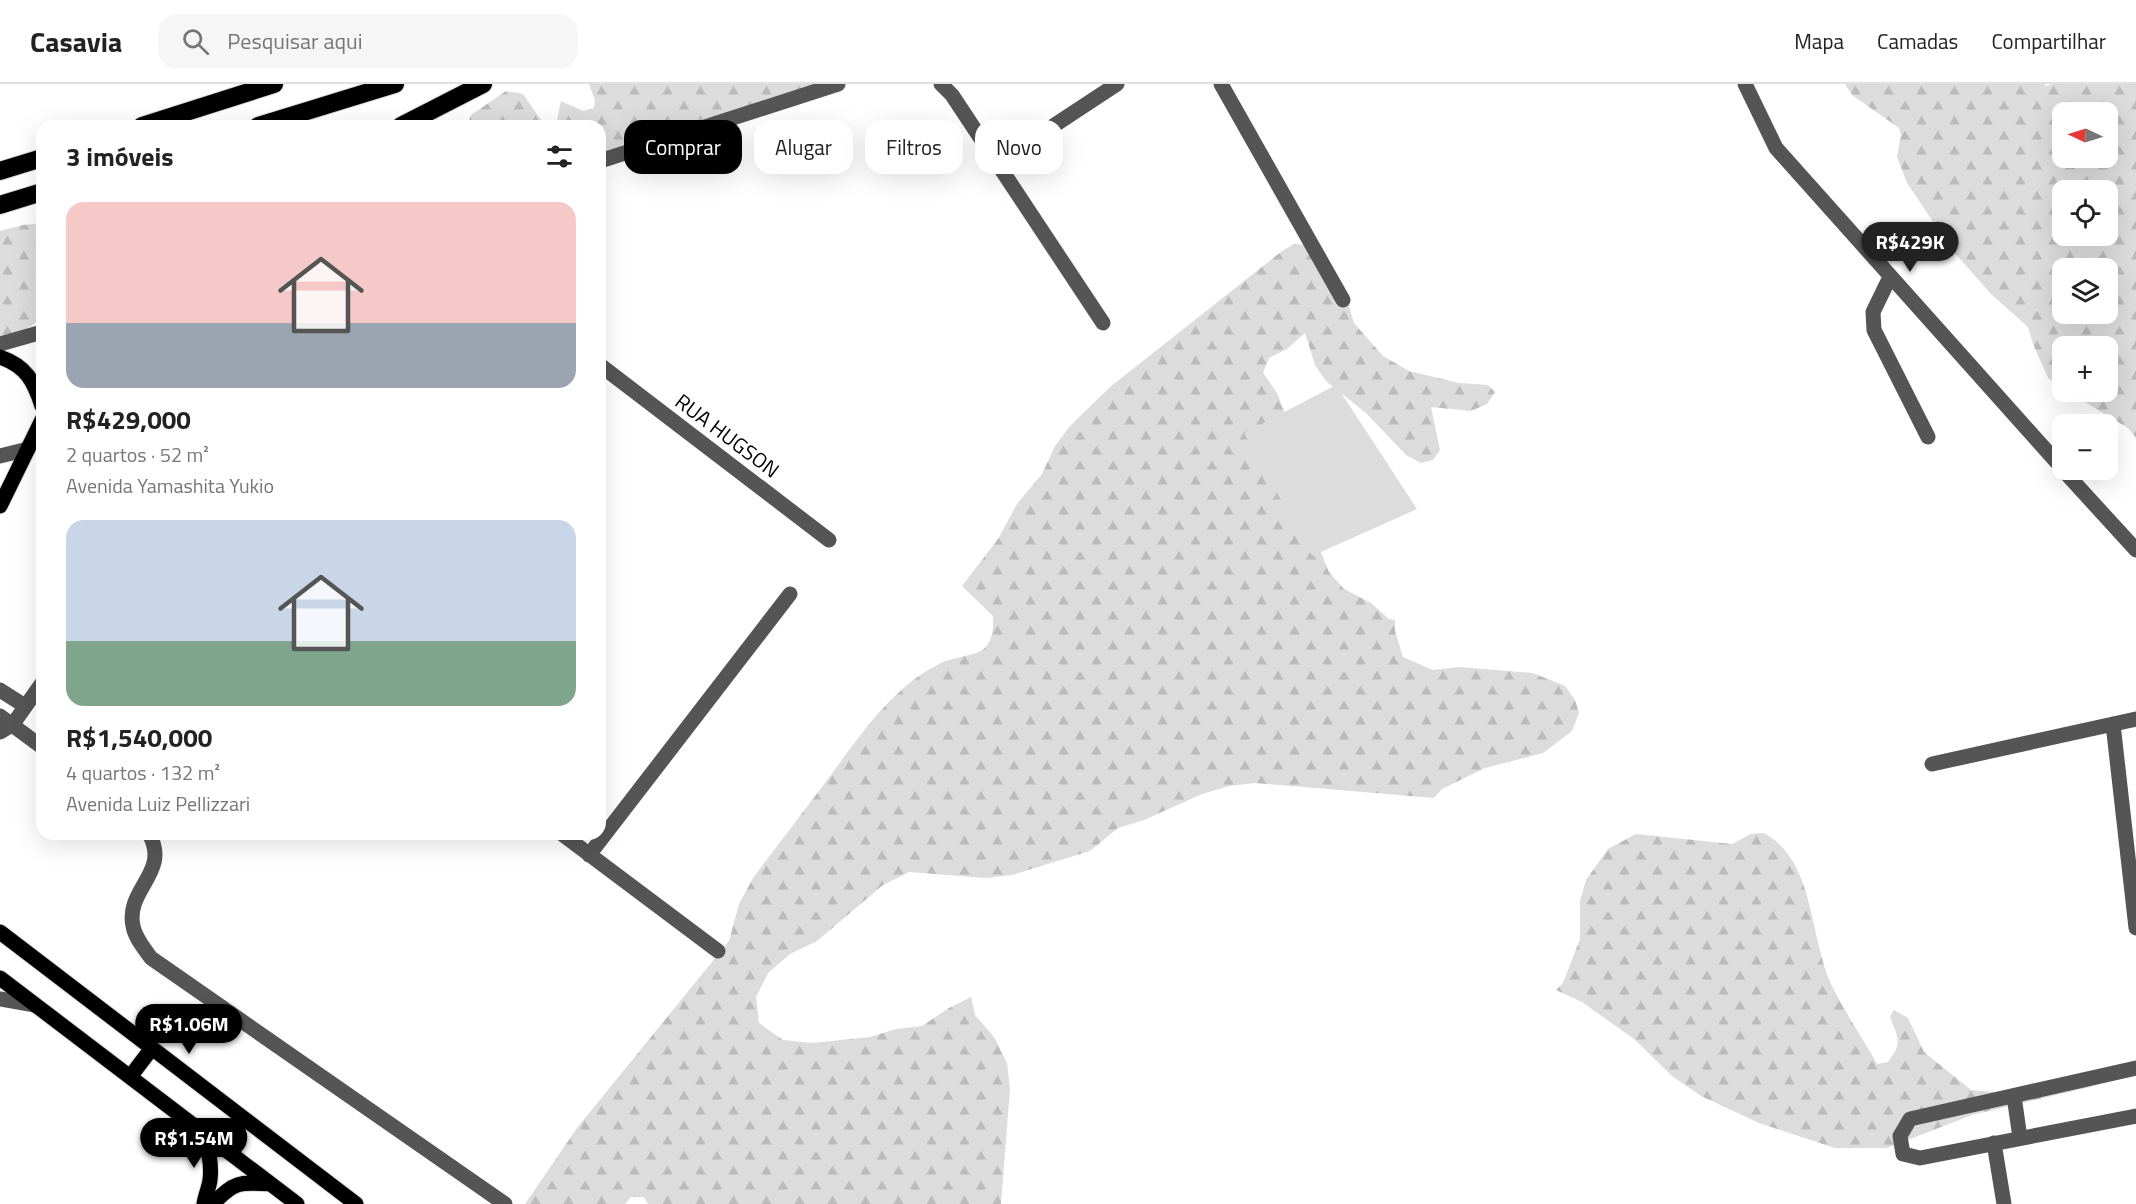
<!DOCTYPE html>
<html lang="pt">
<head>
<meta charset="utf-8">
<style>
	:root { --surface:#fff; --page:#f6f6f6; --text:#222; --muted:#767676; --line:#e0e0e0; --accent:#000 }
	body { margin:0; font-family:"Titillium Web",sans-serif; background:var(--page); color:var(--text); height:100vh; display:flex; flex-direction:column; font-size:22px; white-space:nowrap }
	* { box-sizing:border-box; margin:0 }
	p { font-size:20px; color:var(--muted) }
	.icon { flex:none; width:33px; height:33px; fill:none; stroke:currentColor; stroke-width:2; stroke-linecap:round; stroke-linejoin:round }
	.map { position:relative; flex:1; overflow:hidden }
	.drawer { position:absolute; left:36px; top:36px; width:570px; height:720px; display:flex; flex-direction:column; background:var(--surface); border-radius:18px; box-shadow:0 6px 24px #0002 }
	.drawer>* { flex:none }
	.banner { position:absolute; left:624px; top:36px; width:570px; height:54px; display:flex; gap:12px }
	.needle { width:39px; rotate:274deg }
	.buttons { position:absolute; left:2052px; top:18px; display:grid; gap:12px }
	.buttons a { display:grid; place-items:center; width:66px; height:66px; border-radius:12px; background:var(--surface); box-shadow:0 6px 24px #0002; font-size:30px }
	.price { position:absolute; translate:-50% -51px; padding:0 14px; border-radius:21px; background:var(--accent); color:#fff; font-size:20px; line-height:39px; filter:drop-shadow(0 2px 3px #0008) }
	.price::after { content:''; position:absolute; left:50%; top:36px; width:18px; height:14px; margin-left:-9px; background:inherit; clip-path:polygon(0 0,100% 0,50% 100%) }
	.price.selected { background:#222; color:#fff }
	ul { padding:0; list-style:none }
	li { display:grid; align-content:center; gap:12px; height:318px; padding:0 30px }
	li span { display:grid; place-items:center; height:186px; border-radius:18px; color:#555 }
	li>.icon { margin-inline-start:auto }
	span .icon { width:108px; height:108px; fill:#fffc; stroke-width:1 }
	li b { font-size:26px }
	h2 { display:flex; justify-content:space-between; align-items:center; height:72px; padding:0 30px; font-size:26px }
	.pill { padding:0 21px; border-radius:18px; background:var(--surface); box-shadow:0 6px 24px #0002; font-size:21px; line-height:54px }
	.pill.selected { background:var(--accent); color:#fff }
	header { display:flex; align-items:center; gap:36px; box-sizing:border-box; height:84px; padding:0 30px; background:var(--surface); border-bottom:2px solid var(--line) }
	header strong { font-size:28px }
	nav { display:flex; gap:33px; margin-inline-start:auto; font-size:21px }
	.search { width:420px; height:54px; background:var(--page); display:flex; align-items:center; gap:15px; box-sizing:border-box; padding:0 21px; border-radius:18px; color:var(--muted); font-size:22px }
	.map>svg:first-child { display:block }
	.forest { fill:url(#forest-firs); fill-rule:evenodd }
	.pitch { fill:#dcdcdc }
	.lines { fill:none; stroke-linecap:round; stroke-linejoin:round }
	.major-casing { stroke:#dbdbdb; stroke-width:17 }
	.highway-casing { stroke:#dbdbdb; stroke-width:20 }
	.minor { stroke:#555; stroke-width:15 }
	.major { stroke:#000; stroke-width:15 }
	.highway { stroke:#000; stroke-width:18 }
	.labels { text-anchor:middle; stroke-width:4.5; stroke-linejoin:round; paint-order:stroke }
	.street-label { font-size:21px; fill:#000; stroke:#fff }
</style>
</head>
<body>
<header>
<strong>Casavia</strong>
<div class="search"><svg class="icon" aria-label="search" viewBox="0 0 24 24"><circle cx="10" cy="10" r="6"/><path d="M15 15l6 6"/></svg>Pesquisar aqui</div>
<nav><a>Mapa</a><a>Camadas</a><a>Compartilhar</a></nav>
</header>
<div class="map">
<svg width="2136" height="1120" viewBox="0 0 2136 1120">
	<defs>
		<pattern id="forest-firs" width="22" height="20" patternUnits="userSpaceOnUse" patternTransform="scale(1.5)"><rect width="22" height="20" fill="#dcdcdc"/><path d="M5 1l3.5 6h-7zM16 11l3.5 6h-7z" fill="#bbb"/></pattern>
	</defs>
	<rect width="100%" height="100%" fill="#fff"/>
	<!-- forest -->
	<path class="forest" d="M589,0H829L600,72V42H467L471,31L506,7L523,10L541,36L553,40L557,36L561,17L583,27L594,24L595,16Z
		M1845,0H2044L2046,2L2052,0H2136V354L2128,344L2068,308H2108V262H2062V304L2048,294L2033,260L2028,243L1992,211L1952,166L1907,99L1897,73L1901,51L1899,44L1852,11ZM2062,28H2108V74H2062ZM2062,106H2108V152H2062ZM2062,184H2108V230H2062Z
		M42,139V235L16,251L0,256V147L23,141Z
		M1294,160L1306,161L1345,209L1354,239L1383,272L1409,287L1459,299L1488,301L1495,308L1487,320L1471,327L1431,323L1440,366L1433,376L1421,379L1406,371L1366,329L1326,297L1315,281L1305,249L1287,265L1269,274L1263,289L1277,309L1286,332L1302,423L1329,488L1344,505L1371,519L1389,535L1395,536V547L1403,573L1433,586L1459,583L1533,589L1565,602L1575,616L1579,629L1572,647L1543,669L1485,684L1442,705L1434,714L1255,699L1229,702L1202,710L1144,736L1118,744L1090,767L1012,791L986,794L909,788L883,801L817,857L790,870L768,889L756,913L759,939L783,956L813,959L870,953L896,945L922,942L949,924L971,913L975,931L994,953L1007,979L1010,1005L1001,1120H648L644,1113H631L625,1120H525L577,1044L729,857L739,820L753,794C778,761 803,728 828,695C859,653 891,604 939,580C968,566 995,579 993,532L962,502L998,455L1017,420L1042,390L1055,362L1070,342L1110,303L1282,167Z
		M1764,749C1815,777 1809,852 1831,900C1844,927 1862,953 1877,980L1888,978C1903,959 1898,954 1890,932L1894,926L1908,934L1924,968L1971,1006L2003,1009L2094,1002L1972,1031L1887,1064H1835L1759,1039L1701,1012L1672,992L1634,955L1582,918L1556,906L1563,899L1580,855V817L1586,796L1608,765L1636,750L1732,760L1751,750Z"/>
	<!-- pitch -->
	<path class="pitch" d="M1336,301L1417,425L1312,472L1244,349Z"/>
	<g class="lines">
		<!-- major casing -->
		<g class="major-casing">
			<path id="major" d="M0,273C26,282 34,297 42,322
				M0,422L42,336
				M0,848L356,1120
				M0,894L297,1120
				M130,993L152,964
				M203,1048C208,1064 212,1079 210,1096C209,1104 205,1112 204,1120
				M213,1120C234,1097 240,1098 271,1100"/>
		</g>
		<!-- highway casing -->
		<g class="highway-casing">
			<path id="highway" d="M142,42L274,0
				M258,42L395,0
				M401,42L483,0
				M0,87L42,74
				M0,121L42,108"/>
		</g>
		<!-- minor -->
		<path class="minor" d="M941,0L952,11L1103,239
			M1221,0L1343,216
			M1745,0L1776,64L2062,384
			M600,77L838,0
			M997,79L1117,0
			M1890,193L1873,228L1874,246L1928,353
			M0,260L42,248
			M600,281L829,456
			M0,372L28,365
			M2063,386L2136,466
			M0,606L25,622
			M0,632L42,663
			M2113,640L2136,844
			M0,648L13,640L42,599
			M1932,680L2136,635
			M149,750C171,788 125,805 133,842C135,854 144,864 151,874L505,1120
			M562,750L718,867
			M589,771L790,510
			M0,915L35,921
			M2136,984L1910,1035L1900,1052L1903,1070L1920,1074L2136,1032
			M2014,1012L2020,1054
			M1994,1059L2004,1120"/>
		<!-- major -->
		<use href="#major" class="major"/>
		<!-- highway -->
		<use href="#highway" class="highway"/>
	</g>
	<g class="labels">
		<!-- street labels -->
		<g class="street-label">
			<text transform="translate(727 352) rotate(37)" y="7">RUA HUGSON</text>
		</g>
	</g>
</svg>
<div class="buttons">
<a><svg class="needle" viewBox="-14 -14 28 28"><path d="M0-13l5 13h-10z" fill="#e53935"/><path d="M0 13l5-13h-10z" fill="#767676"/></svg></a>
<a><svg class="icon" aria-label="locate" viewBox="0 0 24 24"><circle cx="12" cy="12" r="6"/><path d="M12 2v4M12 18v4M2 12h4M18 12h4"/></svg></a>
<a><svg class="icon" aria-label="layers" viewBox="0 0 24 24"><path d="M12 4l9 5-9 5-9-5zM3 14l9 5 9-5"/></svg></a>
<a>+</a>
<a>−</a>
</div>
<b class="price selected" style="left:1910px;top:189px">R$429K</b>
<b class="price" style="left:189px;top:971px">R$1.06M</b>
<b class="price" style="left:194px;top:1085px">R$1.54M</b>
<div class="banner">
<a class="pill selected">Comprar</a>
<a class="pill">Alugar</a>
<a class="pill">Filtros</a>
<a class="pill">Novo</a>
</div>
<section class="drawer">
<h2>3 imóveis<svg class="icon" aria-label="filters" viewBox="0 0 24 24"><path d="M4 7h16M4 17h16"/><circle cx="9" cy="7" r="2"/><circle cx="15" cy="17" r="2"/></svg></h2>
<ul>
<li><span style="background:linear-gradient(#f6c9c9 65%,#9aa5b1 0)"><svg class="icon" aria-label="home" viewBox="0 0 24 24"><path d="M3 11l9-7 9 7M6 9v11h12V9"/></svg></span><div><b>R$429,000</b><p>2 quartos · 52 m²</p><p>Avenida Yamashita Yukio</p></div></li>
<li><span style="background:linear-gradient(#c9d6e8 65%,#7fa58c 0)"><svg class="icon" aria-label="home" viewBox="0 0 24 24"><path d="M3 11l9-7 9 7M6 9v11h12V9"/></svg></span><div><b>R$1,540,000</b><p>4 quartos · 132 m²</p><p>Avenida Luiz Pellizzari</p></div></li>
</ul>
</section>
</div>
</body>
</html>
